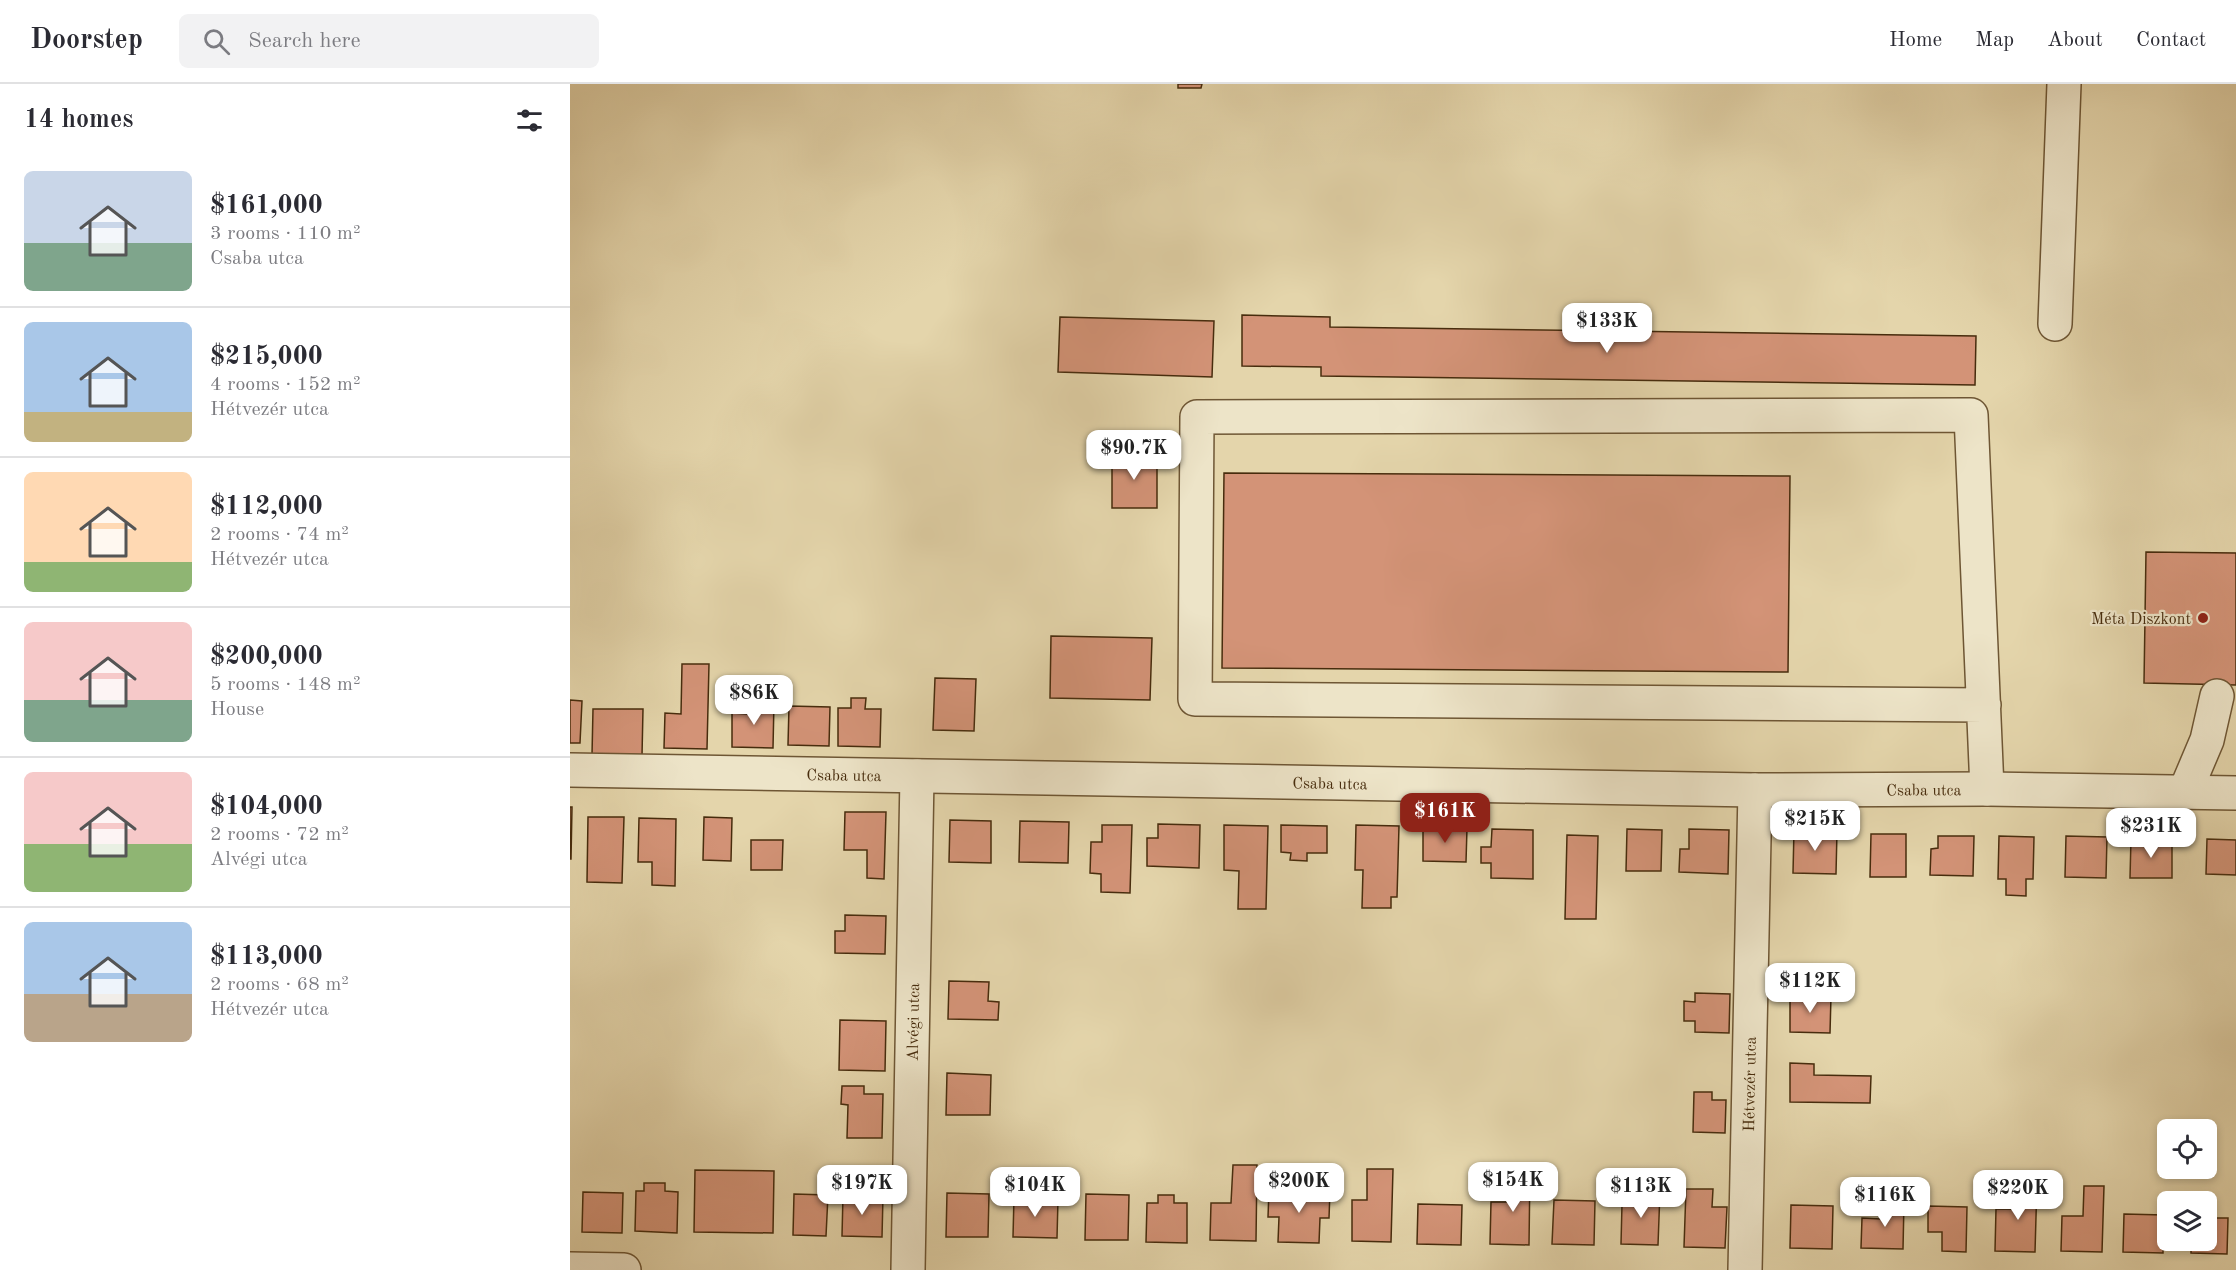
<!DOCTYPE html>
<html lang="en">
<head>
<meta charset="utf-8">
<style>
	:root { --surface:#fff; --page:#f2f2f3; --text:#2b2b33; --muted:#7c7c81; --line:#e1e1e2; --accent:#8f2418 }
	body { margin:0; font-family:"Old Standard TT",serif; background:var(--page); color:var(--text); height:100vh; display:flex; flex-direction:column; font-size:22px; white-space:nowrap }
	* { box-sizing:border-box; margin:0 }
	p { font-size:20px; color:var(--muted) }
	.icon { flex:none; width:33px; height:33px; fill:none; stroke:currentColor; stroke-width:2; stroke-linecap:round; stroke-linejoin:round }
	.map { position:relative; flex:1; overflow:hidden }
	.sheet { display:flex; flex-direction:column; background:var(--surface); width:570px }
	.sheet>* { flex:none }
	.fabs { position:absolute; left:1587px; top:1035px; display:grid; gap:12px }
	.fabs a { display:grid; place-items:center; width:60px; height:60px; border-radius:9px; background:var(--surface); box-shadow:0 3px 9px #0003; font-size:30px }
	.price { position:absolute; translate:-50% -51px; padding:0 14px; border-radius:12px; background:#fff; color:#222; font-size:20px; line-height:39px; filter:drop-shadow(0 2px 3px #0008) }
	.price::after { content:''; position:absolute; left:50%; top:36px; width:18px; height:14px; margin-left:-9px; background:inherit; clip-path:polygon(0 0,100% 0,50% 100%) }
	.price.selected { background:var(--accent); color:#fff }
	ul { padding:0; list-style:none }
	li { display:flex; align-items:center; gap:18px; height:150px; padding:0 24px }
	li+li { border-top:2px solid var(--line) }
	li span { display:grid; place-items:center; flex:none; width:168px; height:120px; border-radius:9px; color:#555 }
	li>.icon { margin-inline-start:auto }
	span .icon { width:72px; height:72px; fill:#fffc; stroke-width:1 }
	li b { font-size:26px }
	h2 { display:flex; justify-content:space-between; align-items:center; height:72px; padding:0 24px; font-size:26px }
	header { display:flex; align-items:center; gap:36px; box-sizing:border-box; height:84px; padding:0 30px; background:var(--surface); border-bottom:2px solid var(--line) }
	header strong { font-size:28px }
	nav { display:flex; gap:33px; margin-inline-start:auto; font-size:21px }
	.search { width:420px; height:54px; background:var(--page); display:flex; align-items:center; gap:15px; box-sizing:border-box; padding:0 21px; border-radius:9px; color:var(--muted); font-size:22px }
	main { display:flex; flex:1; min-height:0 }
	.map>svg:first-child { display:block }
	.building { fill:#d39377; stroke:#472c0d; stroke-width:1.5 }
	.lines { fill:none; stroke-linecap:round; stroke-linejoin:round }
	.minor-casing { stroke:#6e5634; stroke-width:36 }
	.minor { stroke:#ede4c8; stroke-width:33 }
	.poi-dot { fill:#8f2418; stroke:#ede4c8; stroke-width:2 }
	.labels { text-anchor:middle; stroke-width:4.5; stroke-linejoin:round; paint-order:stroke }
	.poi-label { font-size:16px; fill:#472c0d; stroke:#ede4c8; text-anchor:end }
	.street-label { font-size:16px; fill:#472c0d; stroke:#ede4c8 }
</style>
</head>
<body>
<header>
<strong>Doorstep</strong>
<div class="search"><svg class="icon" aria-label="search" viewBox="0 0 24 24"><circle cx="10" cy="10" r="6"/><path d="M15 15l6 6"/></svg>Search here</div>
<nav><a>Home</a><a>Map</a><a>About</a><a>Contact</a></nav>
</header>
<main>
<section class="sheet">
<h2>14 homes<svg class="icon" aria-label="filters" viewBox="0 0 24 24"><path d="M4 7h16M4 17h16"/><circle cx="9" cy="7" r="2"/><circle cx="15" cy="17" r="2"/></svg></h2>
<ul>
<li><span style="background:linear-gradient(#c9d6e8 60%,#7fa58c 0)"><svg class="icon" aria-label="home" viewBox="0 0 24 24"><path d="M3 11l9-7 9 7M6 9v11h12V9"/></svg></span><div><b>$161,000</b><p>3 rooms · 110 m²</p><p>Csaba utca</p></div></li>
<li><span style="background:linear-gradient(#a9c7e8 75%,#c2b280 0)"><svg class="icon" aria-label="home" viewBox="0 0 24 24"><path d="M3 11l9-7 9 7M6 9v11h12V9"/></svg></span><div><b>$215,000</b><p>4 rooms · 152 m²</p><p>Hétvezér utca</p></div></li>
<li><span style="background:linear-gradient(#ffd9b3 75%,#8fb573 0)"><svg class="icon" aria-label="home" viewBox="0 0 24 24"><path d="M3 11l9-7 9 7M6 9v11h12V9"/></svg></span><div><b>$112,000</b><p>2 rooms · 74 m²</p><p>Hétvezér utca</p></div></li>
<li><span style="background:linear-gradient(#f6c9c9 65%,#7fa58c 0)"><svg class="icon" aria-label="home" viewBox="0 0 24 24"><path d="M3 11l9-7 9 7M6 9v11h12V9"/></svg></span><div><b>$200,000</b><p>5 rooms · 148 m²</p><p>House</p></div></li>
<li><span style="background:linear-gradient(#f6c9c9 60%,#8fb573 0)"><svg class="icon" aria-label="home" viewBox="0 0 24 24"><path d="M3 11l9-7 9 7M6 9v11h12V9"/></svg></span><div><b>$104,000</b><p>2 rooms · 72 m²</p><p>Alvégi utca</p></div></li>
<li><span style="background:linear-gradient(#a9c7e8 60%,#b9a48a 0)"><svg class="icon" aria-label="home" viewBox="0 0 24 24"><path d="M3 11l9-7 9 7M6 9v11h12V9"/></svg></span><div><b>$113,000</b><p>2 rooms · 68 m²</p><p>Hétvezér utca</p></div></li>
</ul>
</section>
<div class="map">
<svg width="1666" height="1186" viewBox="0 0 1666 1186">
	<rect width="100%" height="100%" fill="#e4d5ab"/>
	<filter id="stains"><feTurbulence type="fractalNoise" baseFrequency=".00333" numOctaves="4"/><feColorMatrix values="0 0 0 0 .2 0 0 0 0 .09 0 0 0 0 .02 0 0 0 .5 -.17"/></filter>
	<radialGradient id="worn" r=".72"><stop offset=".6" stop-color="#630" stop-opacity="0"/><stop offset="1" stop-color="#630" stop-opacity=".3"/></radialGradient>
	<!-- building -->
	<path class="building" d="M608,0H632L631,4H608Z
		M672,231L760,233V243L1406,252L1405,301L751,292V283L672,282Z
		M490,233L644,237L642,293L488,288Z
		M542,369H587V424H542Z
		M654,389L1220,392L1218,588L652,584Z
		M1576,468L1666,469V601L1574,599Z
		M481,552L582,554L580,616L480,614Z
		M112,580H139L137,665L94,664L95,629L111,630Z
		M365,594L406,595L404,647L363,646Z
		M281,614H296L295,625H311L310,663L268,662V624H281Z
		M0,616L12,617L10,659H0Z
		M177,618H204L203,664L162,663V629L177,630Z
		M219,622L260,623L259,662L218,661Z
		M23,625H73L72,672L22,671Z
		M0,723H2L1,775H0Z
		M275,728H316L314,795L297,794V766H274Z
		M18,733H54L52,799L17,798Z
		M134,733L162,734L161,777L133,776Z
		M69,734L106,735L105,802L82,801V778H68Z
		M380,736L421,737V779L379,778Z
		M450,737L499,738L498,779L449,778Z
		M588,740L630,741L629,784L577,782V754H588Z
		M532,741H562L560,809L531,808V790L520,789L521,758H532Z
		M654,741L698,742L696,825H668L669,787L654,786Z
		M711,741L757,742V769H737V777L720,776L721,769L711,768Z
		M786,741L829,742L827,813H821V824H792L793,786H785Z
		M853,742L897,744L896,778L853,777Z
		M922,745L963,746V795L921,794V779H911V763H921Z
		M1057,745L1092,746L1091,787H1056Z
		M1119,745L1159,746L1158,790L1109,788L1110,765H1119Z
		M1224,746L1267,747L1266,790L1223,789Z
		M1301,750H1336V793H1300Z
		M997,751L1028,752L1026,835H995Z
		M1368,752H1404L1403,792L1360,791L1361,765L1368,764Z
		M1429,752L1464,753L1463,795H1456V812L1436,811V795H1428Z
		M1496,752L1537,753L1536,794L1495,793Z
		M1561,755L1602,756V794H1560Z
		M1637,755L1666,756V791L1636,790Z
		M181,756H213L212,786H181Z
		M275,831L316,832L315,870L265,869V847H275Z
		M379,897L419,898L418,917L429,918L428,936L378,935Z
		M1125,909L1160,910L1159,949L1125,948V937H1114V917L1125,918Z
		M1220,911L1261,912L1260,949L1220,948Z
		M270,936L316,937L315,987L269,986Z
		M1220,979L1244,980V991L1301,992L1300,1019L1220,1018Z
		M377,989L421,991L420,1031H376Z
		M272,1002H294V1010H313L312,1054H277L278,1021L271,1020Z
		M1124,1008H1142V1016H1156L1155,1049L1123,1048Z
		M663,1081H687L686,1157L640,1156L641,1119H661Z
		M797,1085H823L821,1158L782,1157V1116H797Z
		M940,1085H960L959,1161L920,1160L921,1118H940Z
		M125,1086L204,1087L203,1149L124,1148Z
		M1443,1098H1467L1465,1168L1425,1167L1426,1125H1442Z
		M74,1099H95V1107L108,1108L107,1149L65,1147L66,1107H74Z
		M1514,1102H1534L1532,1168L1491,1167L1492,1132H1513Z
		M1116,1105H1143L1142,1123H1157L1155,1164L1114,1163Z
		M699,1106L760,1107L759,1134H750L749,1159L708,1158L709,1133H698Z
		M1063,1106L1090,1107L1088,1161L1051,1160L1052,1120L1063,1121Z
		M13,1108L53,1109L52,1149L12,1148Z
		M377,1109L419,1110L418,1153H376Z
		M224,1110L258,1111L256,1152L223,1151Z
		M516,1110L559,1111L558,1156H515Z
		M273,1111L313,1112L312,1153L272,1152Z
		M588,1111H604V1119H617V1159L576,1158L577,1119H588Z
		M444,1113L488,1115L487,1154L443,1153Z
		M984,1116L1025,1117L1024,1161L982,1160Z
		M1311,1117L1334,1118L1333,1165L1291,1164L1292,1134L1311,1135Z
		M848,1120L892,1121L891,1161L847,1160Z
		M1221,1121L1263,1122L1262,1165L1220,1164Z
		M1358,1122L1397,1123L1396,1168L1372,1167V1148H1358Z
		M1554,1130L1594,1131L1593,1169L1553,1168Z
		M1636,1134H1658L1657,1170L1621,1169V1156H1636Z"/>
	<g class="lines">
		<!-- minor casing -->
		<g class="minor-casing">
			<g id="minor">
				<path d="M1485,240L1494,0"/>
				<path d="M1414,621L625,615L627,333L1401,331L1417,705"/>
				<path id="s1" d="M0,686L1185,706L1417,705L1666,709"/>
				<path d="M1615,708L1637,656L1647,612"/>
				<path d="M0,1185L54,1186"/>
				<path id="s2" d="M338,1186L347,692"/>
				<path id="s3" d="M1175,1186L1185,706"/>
			</g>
		</g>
		<!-- minor -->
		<use href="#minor" class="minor"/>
	</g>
	<!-- markers -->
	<circle class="poi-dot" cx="1633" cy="534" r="6"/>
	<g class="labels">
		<!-- poi labels -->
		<g class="poi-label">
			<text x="1621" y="540">Méta Diszkont</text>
		</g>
		<!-- street labels -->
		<g class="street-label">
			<text dy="6" stroke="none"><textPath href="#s1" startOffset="274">Csaba utca</textPath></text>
			<text dy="6" stroke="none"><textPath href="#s1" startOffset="760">Csaba utca</textPath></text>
			<text dy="6" stroke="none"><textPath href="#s1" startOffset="1354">Csaba utca</textPath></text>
			<text dy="6" stroke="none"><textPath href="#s2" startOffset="248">Alvégi utca</textPath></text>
			<text dy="6" stroke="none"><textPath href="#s3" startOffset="186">Hétvezér utca</textPath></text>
		</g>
	</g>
	<rect width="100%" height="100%" filter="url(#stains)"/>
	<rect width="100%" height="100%" fill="url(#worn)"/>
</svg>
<div class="fabs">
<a><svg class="icon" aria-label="locate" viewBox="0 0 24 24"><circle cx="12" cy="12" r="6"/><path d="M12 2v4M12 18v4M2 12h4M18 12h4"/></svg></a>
<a><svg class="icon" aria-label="layers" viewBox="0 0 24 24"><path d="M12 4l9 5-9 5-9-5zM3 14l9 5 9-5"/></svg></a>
</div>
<b class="price" style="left:1037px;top:270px">$133K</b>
<b class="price" style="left:564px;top:397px">$90.7K</b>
<b class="price" style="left:184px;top:642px">$86K</b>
<b class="price selected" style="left:875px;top:760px">$161K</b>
<b class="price" style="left:1245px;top:768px">$215K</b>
<b class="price" style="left:1581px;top:775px">$231K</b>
<b class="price" style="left:1240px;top:930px">$112K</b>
<b class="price" style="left:943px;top:1129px">$154K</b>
<b class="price" style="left:729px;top:1130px">$200K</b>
<b class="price" style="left:292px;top:1132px">$197K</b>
<b class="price" style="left:465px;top:1134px">$104K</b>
<b class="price" style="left:1071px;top:1135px">$113K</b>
<b class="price" style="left:1448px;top:1137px">$220K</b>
<b class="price" style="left:1315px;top:1144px">$116K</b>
</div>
</main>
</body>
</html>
